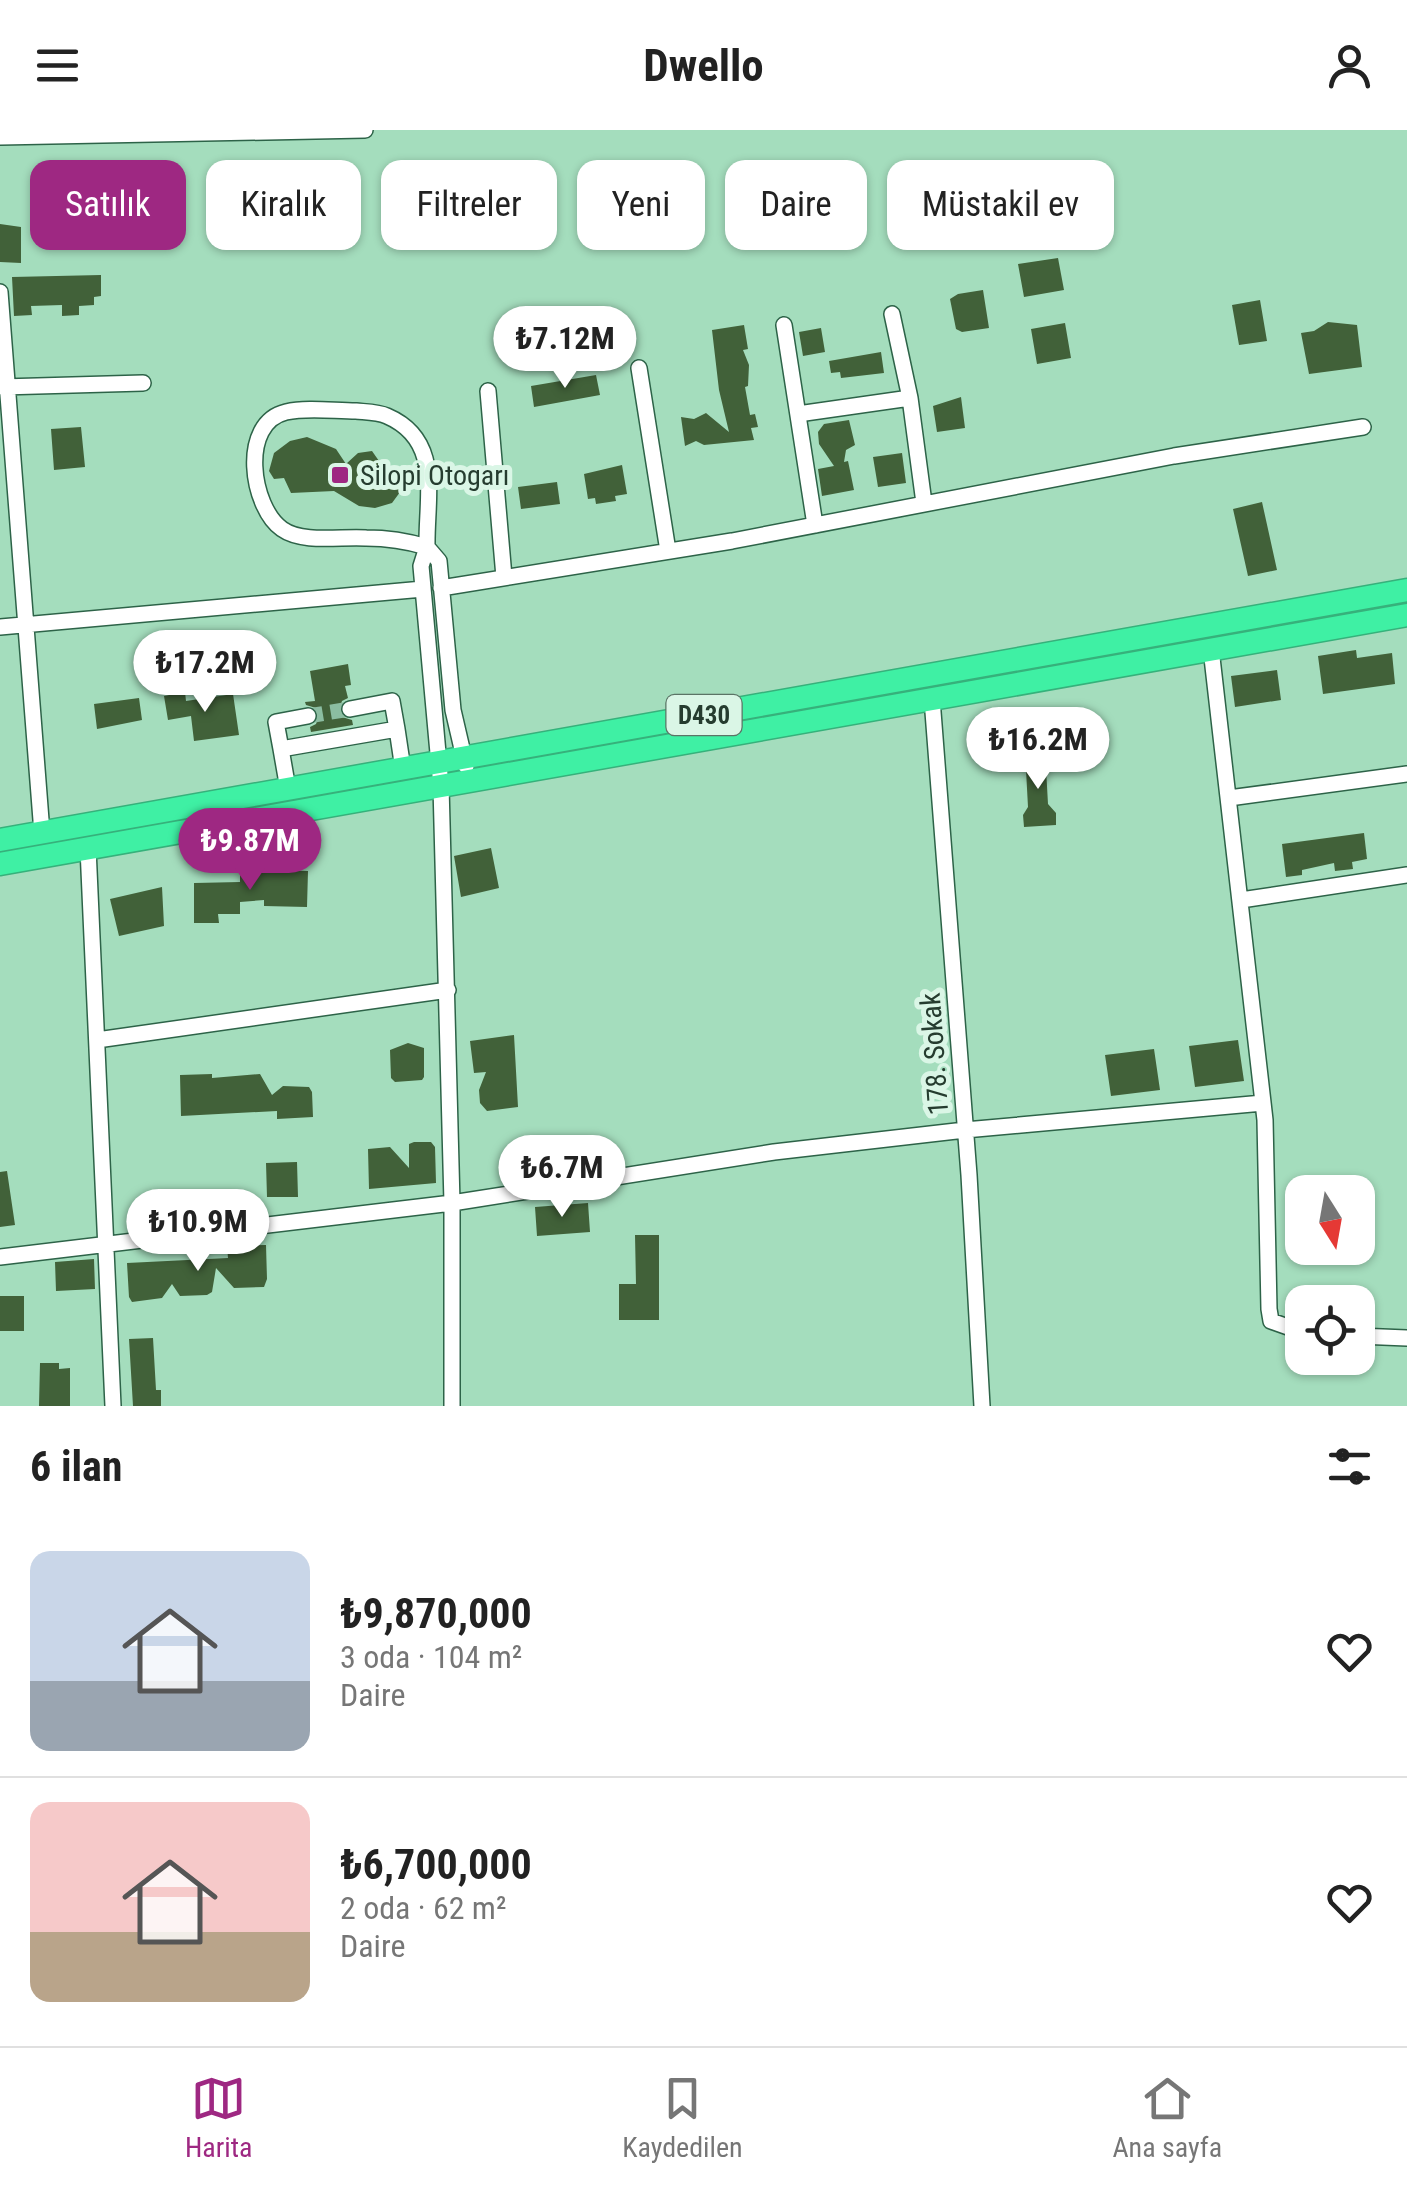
<!DOCTYPE html>
<html lang="tr">
<head>
<meta charset="utf-8">
<style>
	:root { --surface:#fff; --page:#f6f6f6; --text:#222; --muted:#767676; --line:#e0e0e0; --accent:#9e2882 }
	body { margin:0; font-family:"Roboto Condensed",sans-serif; background:var(--page); color:var(--text); height:100vh; display:flex; flex-direction:column; font-size:38px; white-space:nowrap }
	* { box-sizing:border-box; margin:0 }
	p { font-size:32px; color:var(--muted) }
	.icon { flex:none; width:55px; height:55px; fill:none; stroke:currentColor; stroke-width:2; stroke-linecap:round; stroke-linejoin:round }
	.map { position:relative; height:1276px; overflow:hidden }
	.details { display:flex; flex-direction:column; background:var(--surface); flex:1 }
	.details>* { flex:none }
	.top-card { position:absolute; left:30px; top:30px; width:1348px; height:90px; display:flex; gap:20px }
	.needle { width:65px; rotate:169deg }
	.fabs { position:absolute; left:1285px; top:1045px; display:grid; gap:20px }
	.fabs a { display:grid; place-items:center; width:90px; height:90px; border-radius:20px; background:var(--surface); box-shadow:0 2px 8px #0004; font-size:50px }
	.price { position:absolute; translate:-50% -85px; padding:0 22px; border-radius:35px; background:#fff; color:#222; font-size:32px; line-height:65px; filter:drop-shadow(0 2px 5px #0008) }
	.price::after { content:''; position:absolute; left:50%; top:60px; width:30px; height:22px; margin-left:-15px; background:inherit; clip-path:polygon(0 0,100% 0,50% 100%) }
	.price.on { background:var(--accent); color:#fff }
	ul { padding:0; list-style:none }
	li { display:flex; align-items:center; gap:30px; height:250px; padding:0 30px }
	li+li { border-top:2px solid var(--line) }
	li span { display:grid; place-items:center; flex:none; width:280px; height:200px; border-radius:20px; color:#555 }
	li>.icon { margin-inline-start:auto }
	span .icon { width:120px; height:120px; fill:#fffc; stroke-width:1 }
	li b { font-size:42px }
	h2 { display:flex; justify-content:space-between; align-items:center; height:120px; padding:0 30px; font-size:42px }
	.chip { padding:0 35px; border-radius:20px; background:var(--surface); box-shadow:0 2px 8px #0004; font-size:35px; line-height:90px }
	.chip.on { background:var(--accent); color:#fff }
	header { display:flex; justify-content:space-between; align-items:center; height:130px; padding:0 30px; background:var(--surface); font-size:45px; font-weight:700 }
	.dock { display:flex; justify-content:space-around; align-items:center; height:140px; border-top:2px solid var(--line); background:var(--surface); font-size:28px; color:var(--muted) }
	.dock a { display:grid; justify-items:center; gap:5px }
	.dock .on { color:var(--accent) }
	.map>svg:first-child { display:block }
	.building { fill:#416139 }
	.lines { fill:none; stroke-linecap:round; stroke-linejoin:round }
	.minor-tunnel { stroke:#8bbda1; stroke-width:15; stroke-dasharray:15 8; stroke-linecap:butt }
	.minor-casing { stroke:#2d6348; stroke-width:18 }
	.highway-casing { stroke:#36b17b; stroke-width:25 }
	.minor { stroke:#fff; stroke-width:15 }
	.highway { stroke:#3ff0a4; stroke-width:22 }
	.poi-dot { fill:#9e2882; stroke:#daf6e6; stroke-width:4 }
	.labels { text-anchor:middle; stroke-width:10; stroke-linejoin:round; paint-order:stroke }
	.shield { fill:#daf6e6; stroke:#5b7466; stroke-width:2.5 }
	.shield-label { font-size:25px; font-weight:bold; fill:#253c2f }
	.poi-label { font-size:28px; fill:#253c2f; stroke:#daf6e6; text-anchor:start }
	.street-label { font-size:28px; fill:#253c2f; stroke:#daf6e6 }
</style>
</head>
<body>
<header><svg class="icon" aria-label="menu" viewBox="0 0 24 24"><path d="M4 6h16M4 12h16M4 18h16"/></svg>Dwello<svg class="icon" aria-label="person" viewBox="0 0 24 24"><circle cx="12" cy="8" r="4"/><path d="M4 21q1-7 8-7t8 7"/></svg></header>
<div class="map">
<svg width="1407" height="1276" viewBox="0 0 1407 1276">
	<rect width="100%" height="100%" fill="#a4ddbd"/>
	<!-- building -->
	<path class="building" d="M259,31L262,64L235,67L231,35Z
		M0,94L21,97V133L0,132Z
		M1058,128L1064,160L1024,167L1018,134Z
		M101,145V166L94,167V175L79,176V185L62,186V175L31,176L32,185L14,186L12,147Z
		M983,160L989,198L962,202L956,199L950,169L958,164Z
		M1260,170L1267,211L1239,215L1232,175Z
		M1328,192L1357,195L1362,237L1309,244L1301,203L1314,201Z
		M1065,193L1071,228L1037,234L1031,199Z
		M744,195L748,219L743,220L749,235L748,256L745,257L750,285L755,284L758,297L751,298L754,310L704,315L696,311L685,316L681,287L694,289L706,283L729,302L719,260L712,200Z
		M821,198L825,222L803,226L799,202Z
		M881,222L884,243L841,248L840,242L831,243L829,231Z
		M596,245L600,265L534,277L531,256Z
		M961,267L965,298L937,302L933,276Z
		M849,290L855,315L846,320L844,332L848,331L854,360L822,366L818,339L834,336L819,314L818,302L824,294Z
		M81,297L85,337L54,340L51,299Z
		M307,307L336,319L346,334L358,323L372,321L386,341L409,339L406,354L392,373L375,378L359,376L334,361L291,363L284,348L274,349L269,341L274,323L290,311Z
		M902,323L906,353L878,357L873,327Z
		M622,335L627,364L615,366L616,371L596,374L595,368L588,369L584,344Z
		M557,352L560,374L521,379L518,357Z
		M1262,372L1277,440L1248,446L1233,379Z
		M1356,520L1357,528L1392,523L1395,554L1323,564L1318,526Z
		M348,534L351,555L345,556L348,568L342,571L339,580L342,587L352,590L353,595L311,602L310,597L316,594L319,585L316,578L306,575L305,572L315,571L310,541Z
		M1277,540L1281,570L1235,577L1231,546Z
		M185,562L186,571L233,564L239,605L194,611L191,586L168,590L164,566Z
		M139,568L142,590L97,599L94,574Z
		M1045,620L1048,674L1056,683V695L1024,697L1023,685L1028,677L1025,621Z
		M1364,703L1367,729L1352,732L1353,739L1335,741L1334,733L1302,740V745L1286,747L1282,714Z
		M491,718L499,758L461,767L454,726Z
		M240,739L308,741L307,777L264,776V770L240,772V784H218L219,793H194V753L240,752Z
		M162,757L164,796L119,806L110,769Z
		M514,905L518,977L487,981L480,973L479,960L486,942L474,943L470,911Z
		M1238,910L1244,951L1195,957L1189,916Z
		M408,913L424,918V947L422,950L395,952L391,948L390,920Z
		M1154,919L1160,960L1111,966L1105,925Z
		M212,944V948L260,944L272,965L283,956L309,957L312,962L313,987L277,989V981L181,986L180,945Z
		M414,1012H431L435,1017L436,1053L369,1059L368,1019L390,1017L409,1038V1014Z
		M297,1032L298,1067H267L266,1033Z
		M7,1041L15,1095L0,1097V1042Z
		M588,1073L590,1102L537,1106L535,1077Z
		M635,1105H659V1190H619V1154H636Z
		M266,1115L267,1149L264,1157L234,1158L216,1138L212,1162L207,1165L180,1166L172,1154L162,1168L132,1172L129,1167L127,1133L228,1128L227,1116Z
		M94,1129L95,1159L56,1161L55,1132Z
		M0,1166H24V1201H0Z
		M153,1208L156,1260H161V1276H133L129,1209Z
		M40,1233H59V1239L70,1238V1276H39Z"/>
	<g class="lines">
		<!-- minor-tunnel -->
		<path class="minor-tunnel" d="M308,586L350,579"/>
		<!-- minor casing -->
		<g class="minor-casing">
			<path id="minor" d="M0,7L365,0
				M0,162L42,703
				M892,184L910,268L924,373
				M784,195L815,395
				M639,238L668,421
				M2,257L143,253
				M488,261L504,447
				M356,281C365,282 378,282 387,286C443,310 426,368 427,417C407,411 387,408 366,408C342,406 303,414 282,399C251,377 239,293 286,282C307,277 334,281 356,281Z
				M798,284L910,268
				M427,417L421,436L441,656L452,1073V1276
				M427,417L439,431L453,580L466,636
				M441,458L732,411L1174,326L1363,297
				M0,497L423,459
				M1211,519L1265,990L1269,1179L1271,1191L1302,1202
				M932,569L969,1045L982,1276
				M350,579L392,571L397,599
				M281,619L276,592L308,586
				M288,659L281,619L397,599L403,639
				M1229,668L1407,644
				M88,718L113,1276
				M1241,770L1407,745
				M97,910L448,860
				M0,1127L452,1073L774,1022L965,1000L1263,973
				M1358,1206L1407,1208"/>
		</g>
		<!-- highway casing -->
		<g class="highway-casing">
			<path id="highway" d="M0,710L1407,460
				M0,734L1407,485"/>
		</g>
		<!-- minor -->
		<use href="#minor" class="minor"/>
		<!-- highway -->
		<use href="#highway" class="highway"/>
	</g>
	<!-- markers -->
	<rect class="poi-dot" x="330" y="335" width="20" height="20" rx="5"/>
	<g class="labels">
		<!-- shield labels -->
		<rect class="shield" x="666.5" y="565" width="75" height="40" rx="8"/>
		<g class="shield-label">
			<text x="704" y="594">D430</text>
		</g>
		<!-- poi labels -->
		<g class="poi-label">
			<text x="360" y="355">Silopi Otogarı</text>
		</g>
		<!-- street labels -->
		<g class="street-label">
			<text transform="translate(934 924) rotate(-94)" y="10">178. Sokak</text>
		</g>
	</g>
</svg>
<div class="fabs">
<a><svg class="needle" viewBox="-14 -14 28 28"><path d="M0-13l5 13h-10z" fill="#e53935"/><path d="M0 13l5-13h-10z" fill="#767676"/></svg></a>
<a><svg class="icon" aria-label="locate" viewBox="0 0 24 24"><circle cx="12" cy="12" r="6"/><path d="M12 2v4M12 18v4M2 12h4M18 12h4"/></svg></a>
</div>
<b class="price" style="left:565px;top:261px">₺7.12M</b>
<b class="price" style="left:205px;top:585px">₺17.2M</b>
<b class="price" style="left:1038px;top:662px">₺16.2M</b>
<b class="price on" style="left:250px;top:763px">₺9.87M</b>
<b class="price" style="left:562px;top:1090px">₺6.7M</b>
<b class="price" style="left:198px;top:1144px">₺10.9M</b>
<div class="top-card">
<a class="chip on">Satılık</a>
<a class="chip">Kiralık</a>
<a class="chip">Filtreler</a>
<a class="chip">Yeni</a>
<a class="chip">Daire</a>
<a class="chip">Müstakil ev</a>
</div>
</div>
<section class="details">
<h2>6 ilan<svg class="icon" aria-label="filters" viewBox="0 0 24 24"><path d="M4 7h16M4 17h16"/><circle cx="9" cy="7" r="2"/><circle cx="15" cy="17" r="2"/></svg></h2>
<ul>
<li><span style="background:linear-gradient(#c9d6e8 65%,#9aa5b1 0)"><svg class="icon" aria-label="home" viewBox="0 0 24 24"><path d="M3 11l9-7 9 7M6 9v11h12V9"/></svg></span><div><b>₺9,870,000</b><p>3 oda · 104 m²</p><p>Daire</p></div><svg class="icon" aria-label="heart" viewBox="0 0 24 24"><path d="M12 20l-8-8c-3-5 5-10 8-4 3-6 11-1 8 4z"/></svg></li>
<li><span style="background:linear-gradient(#f6c9c9 65%,#b9a48a 0)"><svg class="icon" aria-label="home" viewBox="0 0 24 24"><path d="M3 11l9-7 9 7M6 9v11h12V9"/></svg></span><div><b>₺6,700,000</b><p>2 oda · 62 m²</p><p>Daire</p></div><svg class="icon" aria-label="heart" viewBox="0 0 24 24"><path d="M12 20l-8-8c-3-5 5-10 8-4 3-6 11-1 8 4z"/></svg></li>
</ul>
</section>
<nav class="dock">
<a class="on"><svg class="icon" aria-label="map" viewBox="0 0 24 24"><path d="M3 6l6-2 6 2 6-2v14l-6 2-6-2-6 2zM9 4v14M15 6v14"/></svg>Harita</a>
<a><svg class="icon" aria-label="saved" viewBox="0 0 24 24"><path d="M7 4h10v16l-5-4-5 4z"/></svg>Kaydedilen</a>
<a><svg class="icon" aria-label="home" viewBox="0 0 24 24"><path d="M3 11l9-7 9 7M6 9v11h12V9"/></svg>Ana sayfa</a>
</nav>
</body>
</html>
